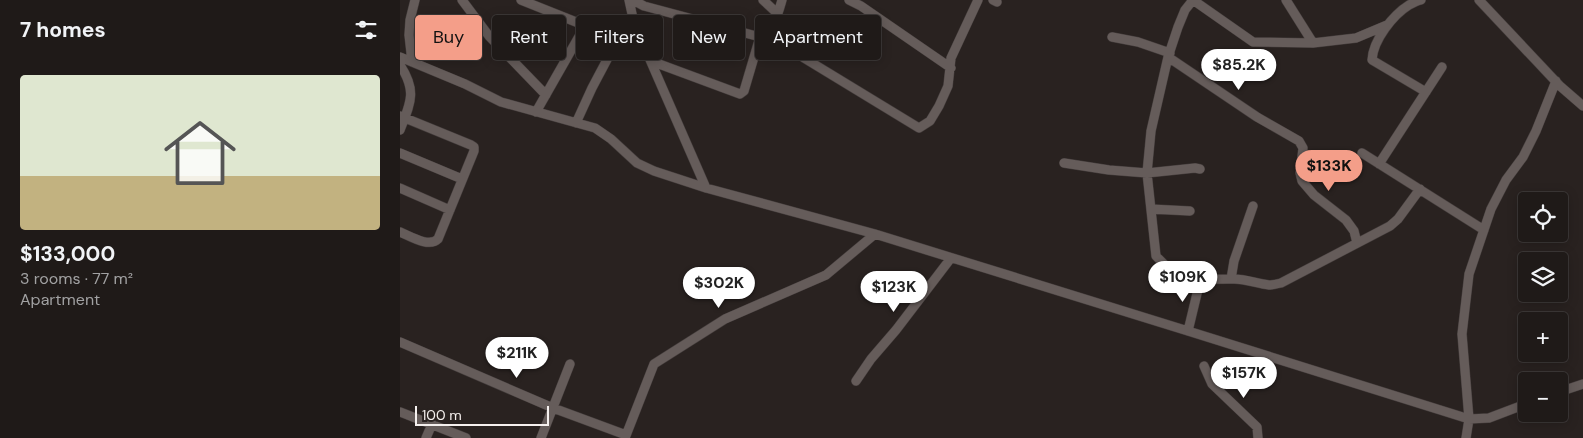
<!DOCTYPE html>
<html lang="en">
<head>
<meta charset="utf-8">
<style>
	:root { --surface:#1f1a18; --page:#2c2725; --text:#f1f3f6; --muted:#a1a1a2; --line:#3c3837; --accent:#f49e89 }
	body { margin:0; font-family:"DM Sans",sans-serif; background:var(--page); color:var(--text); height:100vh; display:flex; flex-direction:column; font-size:19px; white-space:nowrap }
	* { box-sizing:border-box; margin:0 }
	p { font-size:16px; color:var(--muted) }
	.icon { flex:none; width:28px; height:28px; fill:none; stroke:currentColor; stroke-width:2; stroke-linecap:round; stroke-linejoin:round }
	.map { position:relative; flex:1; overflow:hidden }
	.sheet { display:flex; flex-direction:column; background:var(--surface); width:400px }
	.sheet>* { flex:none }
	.guide { position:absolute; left:15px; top:15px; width:475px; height:45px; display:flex; gap:10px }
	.buttons { position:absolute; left:1118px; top:192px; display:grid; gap:10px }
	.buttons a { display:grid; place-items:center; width:50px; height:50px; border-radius:5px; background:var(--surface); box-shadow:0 2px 12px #0003,0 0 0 1px var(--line); font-size:25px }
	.scale { position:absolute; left:15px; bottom:12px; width:134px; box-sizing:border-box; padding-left:5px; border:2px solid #f5f0ee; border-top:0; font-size:14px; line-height:18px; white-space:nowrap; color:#f5f0ee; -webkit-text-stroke:4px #292220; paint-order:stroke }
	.price { position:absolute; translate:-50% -42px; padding:0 11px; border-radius:18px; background:#fff; color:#222; font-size:16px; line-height:32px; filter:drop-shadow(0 1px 2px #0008) }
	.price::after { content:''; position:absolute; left:50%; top:30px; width:15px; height:11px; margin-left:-8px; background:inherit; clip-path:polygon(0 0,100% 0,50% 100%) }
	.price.selected { background:var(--accent); color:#111 }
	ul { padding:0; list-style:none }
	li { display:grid; align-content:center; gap:10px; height:265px; padding:0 20px }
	li span { display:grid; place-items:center; height:155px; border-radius:5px; color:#555 }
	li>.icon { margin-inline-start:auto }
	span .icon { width:90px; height:90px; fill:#fffc; stroke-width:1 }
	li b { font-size:21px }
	h2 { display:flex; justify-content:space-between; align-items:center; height:60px; padding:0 20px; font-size:21px }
	.chip { padding:0 18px; border-radius:5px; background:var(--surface); box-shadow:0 2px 12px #0003,0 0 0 1px var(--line); font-size:18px; line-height:45px }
	.chip.selected { background:var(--accent); color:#111 }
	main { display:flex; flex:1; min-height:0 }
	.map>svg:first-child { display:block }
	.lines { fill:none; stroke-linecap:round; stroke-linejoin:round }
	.minor-casing { stroke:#443d3c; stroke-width:10 }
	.minor { stroke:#655c5a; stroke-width:9 }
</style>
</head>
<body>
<main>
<section class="sheet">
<h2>7 homes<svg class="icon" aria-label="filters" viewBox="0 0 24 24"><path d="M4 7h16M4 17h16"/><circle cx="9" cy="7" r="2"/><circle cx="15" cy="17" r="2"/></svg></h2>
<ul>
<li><span style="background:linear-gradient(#dfe7d0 65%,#c2b280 0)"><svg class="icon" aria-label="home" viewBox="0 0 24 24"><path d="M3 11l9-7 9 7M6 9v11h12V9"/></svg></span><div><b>$133,000</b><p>3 rooms · 77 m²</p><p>Apartment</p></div></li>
</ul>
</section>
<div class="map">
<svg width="1183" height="438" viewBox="0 0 1183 438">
	<rect width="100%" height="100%" fill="#292220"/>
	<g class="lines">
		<!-- minor casing -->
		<g class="minor-casing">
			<path id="minor" d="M62,0L89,36L146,95
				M121,0L181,24V33L136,112
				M229,0L234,23L306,188
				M233,0L244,6L360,37
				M363,0L378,14
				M449,0L461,6L551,68
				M593,0L597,2
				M793,0L785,10L778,27L768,57L751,131L747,173L756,256C784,287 797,278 834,279C846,279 858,284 869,285C873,285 877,284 881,283L990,226L998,219L1020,189
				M793,0L853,42L913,43L956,38L987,25
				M886,0L913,43
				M1021,0C1017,1 1013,3 1009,5C993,15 973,40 972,60L1026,92
				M1079,0L1160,86L1183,106
				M369,31L404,58L519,128L530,121L539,106L548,86L551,58L578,0
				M712,37L738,42L770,53
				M0,57L65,84L101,102L195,128L211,139L237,163L254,171L306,188L475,234L788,331L1069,419L1089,418L1126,404
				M768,57L857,117L899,141L903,148L900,173L902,181L914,195L946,220L954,231L957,243
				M251,61L340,94L344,91L360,37C374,30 378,14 382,0
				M12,62L9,35L10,20L15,0
				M0,65C17,91 11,102 0,130
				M0,116L71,145L74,147V151L38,239C29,248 10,236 0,232
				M176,123L192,88L210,54L234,23
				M0,153L62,179
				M962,153L1084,230
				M664,163L709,170L747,173L795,168L800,169
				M979,164L1042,67
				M0,188L50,210
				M751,209L790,211
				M831,279L834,261L853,206
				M788,331L800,281
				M0,342L153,408L226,435
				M804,366L812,384L857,427L858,438
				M456,381L471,359L496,330L551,258
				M1159,392L1183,384
				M0,412L66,438
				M26,438L32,424
				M141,438L170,364
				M225,438L254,364L325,319L426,275L475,234
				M1066,438L1069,419L1062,334L1069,274L1091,209L1106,180L1123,157L1136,131L1156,81"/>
		</g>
		<!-- minor -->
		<use href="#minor" class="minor"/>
	</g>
</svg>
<div class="buttons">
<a><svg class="icon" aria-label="locate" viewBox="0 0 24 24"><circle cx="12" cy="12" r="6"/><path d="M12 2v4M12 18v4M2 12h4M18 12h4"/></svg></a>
<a><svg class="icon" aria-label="layers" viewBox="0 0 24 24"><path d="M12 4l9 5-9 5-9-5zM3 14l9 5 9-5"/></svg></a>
<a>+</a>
<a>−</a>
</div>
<div class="scale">100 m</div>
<b class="price" style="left:839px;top:91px">$85.2K</b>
<b class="price selected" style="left:929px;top:192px">$133K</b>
<b class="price" style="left:783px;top:303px">$109K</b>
<b class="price" style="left:319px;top:309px">$302K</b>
<b class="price" style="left:494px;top:313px">$123K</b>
<b class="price" style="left:117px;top:379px">$211K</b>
<b class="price" style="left:844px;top:399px">$157K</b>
<div class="guide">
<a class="chip selected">Buy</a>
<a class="chip">Rent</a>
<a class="chip">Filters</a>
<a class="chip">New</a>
<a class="chip">Apartment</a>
</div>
</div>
</main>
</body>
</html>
